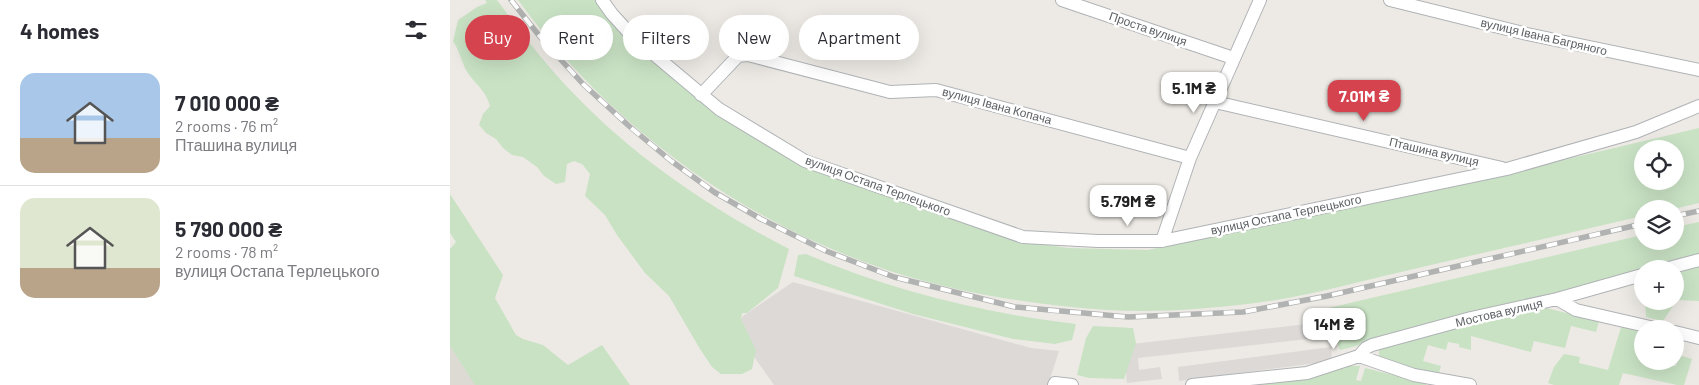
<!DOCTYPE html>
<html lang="en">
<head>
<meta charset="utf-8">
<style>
	:root { --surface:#fff; --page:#f7f7f7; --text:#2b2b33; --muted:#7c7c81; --line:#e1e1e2; --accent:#d5434f }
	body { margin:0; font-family:Barlow,sans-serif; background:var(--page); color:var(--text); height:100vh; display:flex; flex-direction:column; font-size:19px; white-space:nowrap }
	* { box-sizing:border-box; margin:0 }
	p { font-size:16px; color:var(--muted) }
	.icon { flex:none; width:28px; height:28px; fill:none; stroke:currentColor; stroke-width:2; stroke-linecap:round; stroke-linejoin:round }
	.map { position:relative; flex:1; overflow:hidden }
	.side { display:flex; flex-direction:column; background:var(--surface); width:450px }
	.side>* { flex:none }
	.top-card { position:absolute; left:15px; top:15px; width:475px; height:45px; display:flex; gap:10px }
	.fabs { position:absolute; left:1184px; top:140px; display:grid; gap:10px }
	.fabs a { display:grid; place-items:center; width:50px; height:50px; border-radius:50%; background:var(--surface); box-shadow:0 5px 20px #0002; font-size:25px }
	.price { position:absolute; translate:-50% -42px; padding:0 11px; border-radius:10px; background:#fff; color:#222; font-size:16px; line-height:32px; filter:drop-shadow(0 1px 2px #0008) }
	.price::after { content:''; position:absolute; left:50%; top:30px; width:15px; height:11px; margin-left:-8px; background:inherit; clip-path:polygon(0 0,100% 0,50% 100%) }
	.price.active { background:var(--accent); color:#fff }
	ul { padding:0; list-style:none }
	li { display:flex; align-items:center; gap:15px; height:125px; padding:0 20px }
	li+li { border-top:1px solid var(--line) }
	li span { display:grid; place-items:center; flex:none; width:140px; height:100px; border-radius:15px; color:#555 }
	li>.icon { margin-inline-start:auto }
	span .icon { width:60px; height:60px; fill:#fffc; stroke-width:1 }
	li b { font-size:21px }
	h2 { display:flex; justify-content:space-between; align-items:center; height:60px; padding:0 20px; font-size:21px }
	.chip { padding:0 18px; border-radius:22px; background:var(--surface); box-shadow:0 5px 20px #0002; font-size:18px; line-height:45px }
	.chip.active { background:var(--accent); color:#fff }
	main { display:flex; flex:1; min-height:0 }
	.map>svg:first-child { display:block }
	.industrial { fill:#dcd9d7 }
	.education { fill:#dddad3 }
	.green { fill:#c9e2c4; fill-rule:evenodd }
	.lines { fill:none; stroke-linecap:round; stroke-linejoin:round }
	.street-casing { stroke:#b0b3b6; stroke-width:14 }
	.street { stroke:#fff; stroke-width:12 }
	.rail-casing { stroke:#b1b2b2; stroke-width:5.5 }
	.rail { stroke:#fff; stroke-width:4; stroke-dasharray:11; stroke-linecap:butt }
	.labels { text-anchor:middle; stroke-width:5; stroke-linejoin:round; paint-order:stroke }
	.street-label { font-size:12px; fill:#5d6164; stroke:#fff }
</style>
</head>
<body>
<main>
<section class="side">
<h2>4 homes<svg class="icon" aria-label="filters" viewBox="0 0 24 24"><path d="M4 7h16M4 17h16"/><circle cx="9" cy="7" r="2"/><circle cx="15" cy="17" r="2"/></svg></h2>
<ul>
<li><span style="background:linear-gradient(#a9c7e8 65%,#b9a48a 0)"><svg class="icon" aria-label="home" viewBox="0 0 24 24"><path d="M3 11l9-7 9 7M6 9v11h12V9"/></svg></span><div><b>7 010 000 ₴</b><p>2 rooms · 76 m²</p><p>Пташина вулиця</p></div></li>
<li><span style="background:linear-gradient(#dfe7d0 70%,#b9a48a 0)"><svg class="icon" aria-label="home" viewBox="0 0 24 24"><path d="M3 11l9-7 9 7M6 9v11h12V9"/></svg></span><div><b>5 790 000 ₴</b><p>2 rooms · 78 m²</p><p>вулиця Остапа Терлецького</p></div></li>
</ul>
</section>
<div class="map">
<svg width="1249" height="385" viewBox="0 0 1249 385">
	<rect width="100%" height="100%" fill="#edeae5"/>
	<!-- industrial -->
	<path class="industrial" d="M343,282L581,348L609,351L598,385H324L295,344L289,322L293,316Z
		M875,322L876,337L688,358L689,370L710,367L712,379L677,383L673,345Z
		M881,347L882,361L729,381L728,367Z"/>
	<!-- education -->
	<path class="education" d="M0,309L47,379L51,385H0Z"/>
	<!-- green -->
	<path class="green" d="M35,0H47C72,34 97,67 127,97C188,160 262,209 339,249L328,288L297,313H292L291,319L306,350L302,369L292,374H271L262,367L250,349L219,296L195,273L167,235L155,215L135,196L140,174L132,164L124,161L117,164L115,182L106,184L94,176L87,167L73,157L62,155L53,148L46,139L36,133L29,125L33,114L40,106C35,88 24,84 16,70C11,60 9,50 3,41L8,20L27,7L37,3Z
		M68,0H145L153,12L273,117L346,163L571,241L618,248L698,250L1071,170L1249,128V203L1224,209H1192V216C1112,235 1031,253 951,272C903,283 854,297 805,303C756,309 706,313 657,310C585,305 506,293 437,270C290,221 159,125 68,0ZM1192,149H1225V181H1192Z
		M0,194L53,275L45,298L66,335L73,339L93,345L118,365L152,345L180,385H25L0,346V249L6,242L0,233Z
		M1249,222V260L1214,269H1192V274L890,350L874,309L1192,235V241H1225V227Z
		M356,254C442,291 533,313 626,324L622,340L605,344L563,339L463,314L344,276L348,255Z
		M1249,266V301L1227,300L1213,321L1196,317L1195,301H1225V274Z
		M1092,307L1149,321L1146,332L1121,326L1115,348L1084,341L1081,352L1021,336V350L1009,347V344L998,342L996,350L978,345L973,361L991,366L989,373L952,366L929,358V346Z
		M643,326L683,328L686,343L674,379L639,378L627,375L636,338Z
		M1171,327L1188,331L1185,351L1192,353V361H1217L1215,367L1219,368L1220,365L1226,366L1229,355L1242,359L1234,385H1227L1173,373L1169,385H1104L1098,383L1104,367L1114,354L1130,357L1129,363L1158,370Z
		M896,366H910L906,380L911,381L915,368L976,383V385H802Z"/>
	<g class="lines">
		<!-- street casing -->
		<g class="street-casing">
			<path id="street" d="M152,0L162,14L182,36L269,109L355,161L573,237L648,241H712L1057,169L1186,132L1249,106
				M612,0L783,58
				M940,0L1077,34L1249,70
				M251,95L288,56L298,55L440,92L486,90L740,158
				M765,102L1052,168
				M712,241L740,158L810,0
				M1215,269L1249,260
				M1107,299L1126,310L1209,329
				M1225,332L1249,338
				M909,356L916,348L922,345L1021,318L1107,299L1192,275
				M604,385L605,383L622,385
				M742,385L857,373L909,356L964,375L1020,385"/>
		</g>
		<!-- street -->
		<use href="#street" class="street"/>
		<!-- rail casing -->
		<g class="rail-casing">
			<path id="rail" d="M61,0L91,38L133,84L179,126L220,160L264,192L311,219L376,251L444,277L565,307L678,317L793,312L877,296L1192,224
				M1225,216L1249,211"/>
		</g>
		<!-- rail -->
		<use href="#rail" class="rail"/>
	</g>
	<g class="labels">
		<!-- street labels -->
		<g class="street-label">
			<text transform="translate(698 29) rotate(19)" y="4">Проста вулиця</text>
			<text transform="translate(1094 37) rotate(13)" y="4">вулиця Івана Багряного</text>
			<text transform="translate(547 106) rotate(15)" y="4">вулиця Івана Копача</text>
			<text transform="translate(984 152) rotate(13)" y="4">Пташина вулиця</text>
			<text transform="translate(428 186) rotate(20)" y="4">вулиця Остапа Терлецького</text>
			<text transform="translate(836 215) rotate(-12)" y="4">вулиця Остапа Терлецького</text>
			<text transform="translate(1049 313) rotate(-13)" y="4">Мостова вулиця</text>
		</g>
	</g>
</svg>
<div class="fabs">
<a><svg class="icon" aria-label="locate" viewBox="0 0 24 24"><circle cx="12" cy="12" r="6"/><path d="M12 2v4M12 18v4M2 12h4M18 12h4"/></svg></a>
<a><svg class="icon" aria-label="layers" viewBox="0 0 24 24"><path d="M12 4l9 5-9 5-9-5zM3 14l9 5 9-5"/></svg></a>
<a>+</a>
<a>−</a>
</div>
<b class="price" style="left:744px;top:114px">5.1M ₴</b>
<b class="price active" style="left:914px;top:122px">7.01M ₴</b>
<b class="price" style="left:678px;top:227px">5.79M ₴</b>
<b class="price" style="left:884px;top:350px">14M ₴</b>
<div class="top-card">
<a class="chip active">Buy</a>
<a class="chip">Rent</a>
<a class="chip">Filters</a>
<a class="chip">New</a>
<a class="chip">Apartment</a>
</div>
</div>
</main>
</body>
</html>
